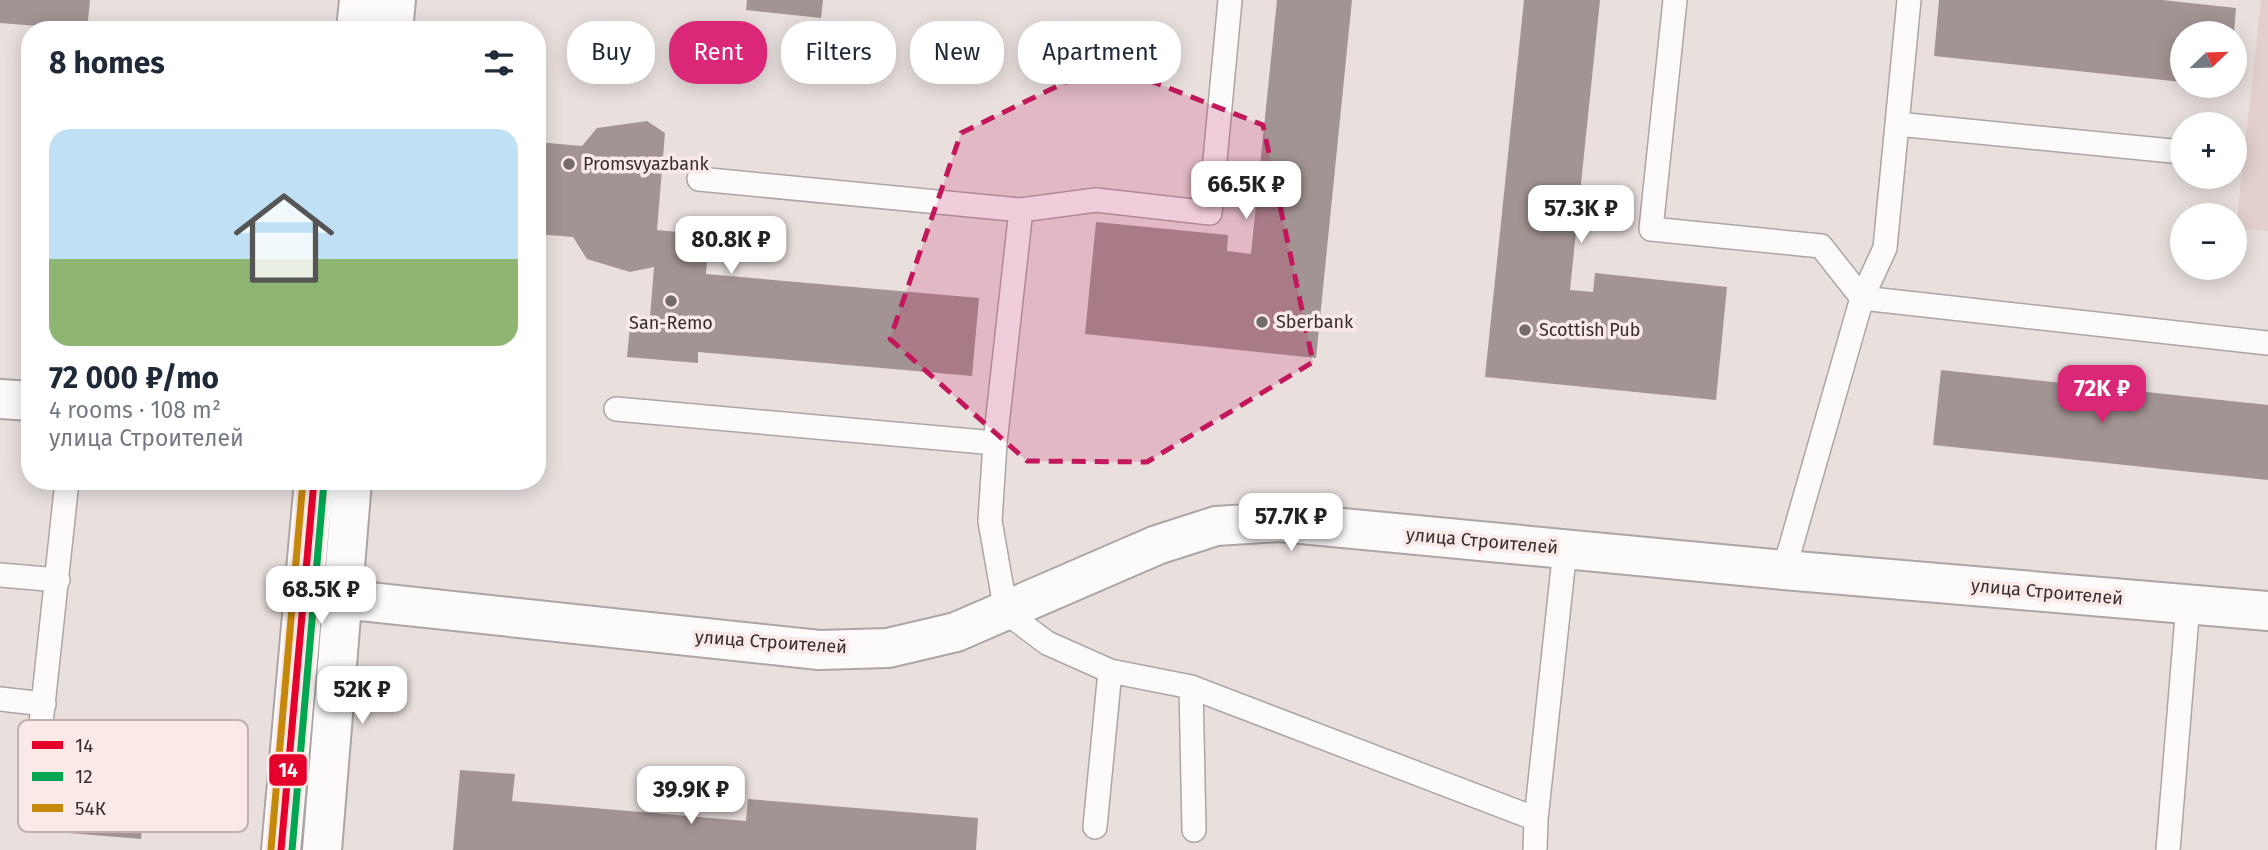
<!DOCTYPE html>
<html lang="en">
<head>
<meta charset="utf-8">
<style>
	:root { --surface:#fff; --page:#f2f2f3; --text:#1f2937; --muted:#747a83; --accent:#db2777 }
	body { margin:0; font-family:"Fira Sans",sans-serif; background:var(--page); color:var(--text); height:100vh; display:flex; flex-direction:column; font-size:26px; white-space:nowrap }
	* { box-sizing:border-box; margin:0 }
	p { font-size:23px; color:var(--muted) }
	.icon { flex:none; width:38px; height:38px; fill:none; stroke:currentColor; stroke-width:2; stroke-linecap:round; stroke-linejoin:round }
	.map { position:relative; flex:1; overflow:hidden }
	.details { position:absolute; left:21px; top:21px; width:525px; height:469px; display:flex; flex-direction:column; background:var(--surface); border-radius:28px; box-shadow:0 4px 18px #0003 }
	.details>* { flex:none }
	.hud { position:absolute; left:567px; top:21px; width:665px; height:63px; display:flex; gap:14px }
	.needle { width:46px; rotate:67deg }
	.fabs { position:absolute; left:2170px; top:21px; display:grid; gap:14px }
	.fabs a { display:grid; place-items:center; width:77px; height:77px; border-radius:50%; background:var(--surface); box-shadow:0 4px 18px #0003; font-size:35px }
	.price { position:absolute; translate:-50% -60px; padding:0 16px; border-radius:14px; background:#fff; color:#222; font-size:23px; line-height:46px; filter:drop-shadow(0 2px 4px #0008) }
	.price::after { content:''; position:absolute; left:50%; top:42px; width:21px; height:16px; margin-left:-10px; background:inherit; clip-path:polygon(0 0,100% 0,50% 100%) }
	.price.on { background:var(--accent); color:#fff }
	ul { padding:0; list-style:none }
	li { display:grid; align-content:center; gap:14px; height:371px; padding:0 28px }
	li span { display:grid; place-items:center; height:217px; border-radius:21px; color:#555 }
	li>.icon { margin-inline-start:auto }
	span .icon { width:126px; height:126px; fill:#fffc; stroke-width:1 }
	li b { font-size:30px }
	h2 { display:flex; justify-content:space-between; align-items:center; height:84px; padding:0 28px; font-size:30px }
	.pill { padding:0 24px; border-radius:28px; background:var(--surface); box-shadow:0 4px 18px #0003; font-size:24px; line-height:63px }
	.pill.on { background:var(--accent); color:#fff }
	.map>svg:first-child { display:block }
	.built { fill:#e3d0cd }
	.building { fill:#a29492 }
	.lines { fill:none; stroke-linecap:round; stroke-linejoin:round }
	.lane-casing { stroke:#aca5a4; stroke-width:26 }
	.secondary-casing { stroke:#aca5a4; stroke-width:42 }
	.lane { stroke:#fcfafa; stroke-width:23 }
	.secondary { stroke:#fcfafa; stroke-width:38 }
	.bus-1-casing { stroke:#fbe9e7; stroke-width:12 }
	.bus-2-casing { stroke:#fbe9e7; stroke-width:12 }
	.bus-3-casing { stroke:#fbe9e7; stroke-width:12 }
	.bus-1 { stroke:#e4002b; stroke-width:7 }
	.bus-2 { stroke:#00a651; stroke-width:7 }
	.bus-3 { stroke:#c6880b; stroke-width:7 }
	.marked { fill:#c2185b; fill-opacity:0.2; stroke:#c2185b; stroke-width:5; stroke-dasharray:14 9; stroke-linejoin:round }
	.poi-dot { fill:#746c6b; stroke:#fbe9e7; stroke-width:2.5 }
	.labels { text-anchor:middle; stroke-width:7; stroke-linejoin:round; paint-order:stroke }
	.poi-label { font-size:18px; fill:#352e2d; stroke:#fbe9e7; text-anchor:start }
	.street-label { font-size:18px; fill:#352e2d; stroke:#fbe9e7 }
	.key { fill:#fbe9e7; stroke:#c0b1af; stroke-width:2 }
	.key-label { font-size:19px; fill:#352e2d }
	.line-badge { stroke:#fbe9e7; stroke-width:2.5 }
	.badge-label { font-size:19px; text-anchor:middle; font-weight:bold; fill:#fff }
</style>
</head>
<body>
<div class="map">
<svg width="2268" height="850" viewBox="0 0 2268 850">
	<rect width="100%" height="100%" fill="#e9e0de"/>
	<!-- built -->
	<path class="built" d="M2261,0H2268V231L2236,228Z"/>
	<!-- building -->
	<path class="building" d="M0,0H90L87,30L0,23Z
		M747,0H823L821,18L746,10Z
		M1277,0H1352L1316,358L1085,334L1096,222L1228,235L1227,251L1251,254Z
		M1524,0H1600L1570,290L1593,292L1595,273L1727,287L1716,400L1485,377Z
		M1939,0H2162L2236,8L2234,33H2182V82L1934,56Z
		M647,121L665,133L657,230L709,235L706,274L979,298L972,376L698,352V363L627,357L631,315L650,317L654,267L630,272L587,259L573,237L537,234V142L582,146L597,128Z
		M1941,370L2268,405V480L1933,445Z
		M75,765L147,773L141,839L69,833Z
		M460,770L515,774L512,801L746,821L748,799L978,818L976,850H453Z"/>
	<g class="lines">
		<!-- lane casing -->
		<g class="lane-casing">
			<path id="lane" d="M1675,0L1651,229L1821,246L1862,298L1885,248L1909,0
				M1897,124L2182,152
				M699,179L1021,210L1096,200L1210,213L1230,0
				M1021,210L995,443L990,521L1006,612L1047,643L1110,671L1191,687L1536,819
				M616,409L995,443
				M1784,570L1862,298L2268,343
				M0,575L58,580
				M1191,687L1194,830
				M0,699L44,704
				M34,789L67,481
				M1095,827L1110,671
				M1535,850L1536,819L1565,549
				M2168,850L2188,604"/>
		</g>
		<!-- secondary casing -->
		<g class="secondary-casing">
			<path id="secondary" d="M356,30L359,0
				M393,30L396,0
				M0,399L30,401
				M304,595L819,650L888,648L956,632L1157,545L1216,526L1280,522L1784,570L2268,611
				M281,850L314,481
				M322,850L352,481"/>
		</g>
		<!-- lane -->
		<use href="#lane" class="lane"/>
		<!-- secondary -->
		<use href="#secondary" class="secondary"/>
		<!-- bus-1 casing -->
		<g class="bus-1-casing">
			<path id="bus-1" d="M281,850L314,481"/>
		</g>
		<!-- bus-2 casing -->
		<g class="bus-2-casing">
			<path id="bus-2" d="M292,850L324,482"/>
		</g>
		<!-- bus-3 casing -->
		<g class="bus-3-casing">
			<path id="bus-3" d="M271,849L303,481"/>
		</g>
		<!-- bus-1 -->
		<use href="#bus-1" class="bus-1"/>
		<!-- bus-2 -->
		<use href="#bus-2" class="bus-2"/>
		<!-- bus-3 -->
		<use href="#bus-3" class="bus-3"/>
	</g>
	<!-- marked area -->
	<path class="marked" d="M1105,63L1263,125L1313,362L1147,462L1027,461L890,339L961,133Z"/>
	<!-- markers -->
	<g class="poi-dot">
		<circle cx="569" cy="164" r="7"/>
		<circle cx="671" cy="301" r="7"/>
		<circle cx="1262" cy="322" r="7"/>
		<circle cx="1525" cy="330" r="7"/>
	</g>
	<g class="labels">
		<!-- poi labels -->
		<g class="poi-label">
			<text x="583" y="170">Promsvyazbank</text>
			<text x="1276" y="328">Sberbank</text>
			<text x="671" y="329" text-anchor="middle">San-Remo</text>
			<text x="1539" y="336">Scottish Pub</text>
		</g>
		<!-- street labels -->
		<g class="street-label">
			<text transform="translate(1482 541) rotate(5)" y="6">улица Строителей</text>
			<text transform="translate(2047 592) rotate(5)" y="6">улица Строителей</text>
			<text transform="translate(771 642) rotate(4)" y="6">улица Строителей</text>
		</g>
	</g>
	<!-- legend -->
	<rect x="18" y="720" width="230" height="112" rx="10" class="key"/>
	<rect x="32" y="741" width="31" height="8" fill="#e4002b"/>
	<rect x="32" y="772" width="31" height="9" fill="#00a651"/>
	<rect x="32" y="804" width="31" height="8" fill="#c6880b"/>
	<g class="key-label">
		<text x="75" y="752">14</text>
		<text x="75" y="783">12</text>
		<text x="75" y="815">54К</text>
	</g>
	<rect class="line-badge" x="268" y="753" width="40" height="34" rx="7" fill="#e4002b"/>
	<g class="badge-label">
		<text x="288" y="777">14</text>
	</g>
</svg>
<div class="fabs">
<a><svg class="needle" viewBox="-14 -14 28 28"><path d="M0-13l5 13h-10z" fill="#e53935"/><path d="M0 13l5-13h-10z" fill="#747a83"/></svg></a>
<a>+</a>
<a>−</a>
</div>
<b class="price" style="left:1246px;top:221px">66.5K ₽</b>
<b class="price" style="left:1581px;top:245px">57.3K ₽</b>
<b class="price" style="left:731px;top:276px">80.8K ₽</b>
<b class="price on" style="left:2102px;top:425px">72K ₽</b>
<b class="price" style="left:1291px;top:553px">57.7K ₽</b>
<b class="price" style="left:321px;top:626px">68.5K ₽</b>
<b class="price" style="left:362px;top:726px">52K ₽</b>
<b class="price" style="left:691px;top:826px">39.9K ₽</b>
<div class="hud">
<a class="pill">Buy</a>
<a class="pill on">Rent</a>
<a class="pill">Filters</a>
<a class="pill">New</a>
<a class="pill">Apartment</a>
</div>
<section class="details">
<h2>8 homes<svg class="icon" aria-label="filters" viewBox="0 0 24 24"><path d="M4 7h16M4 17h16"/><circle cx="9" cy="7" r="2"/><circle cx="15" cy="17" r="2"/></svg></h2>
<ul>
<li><span style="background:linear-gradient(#bfe0f5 60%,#8fb573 0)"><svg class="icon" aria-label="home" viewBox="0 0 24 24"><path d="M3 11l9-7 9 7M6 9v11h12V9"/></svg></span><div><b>72 000 ₽/mo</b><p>4 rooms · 108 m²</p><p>улица Строителей</p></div></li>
</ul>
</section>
</div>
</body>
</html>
